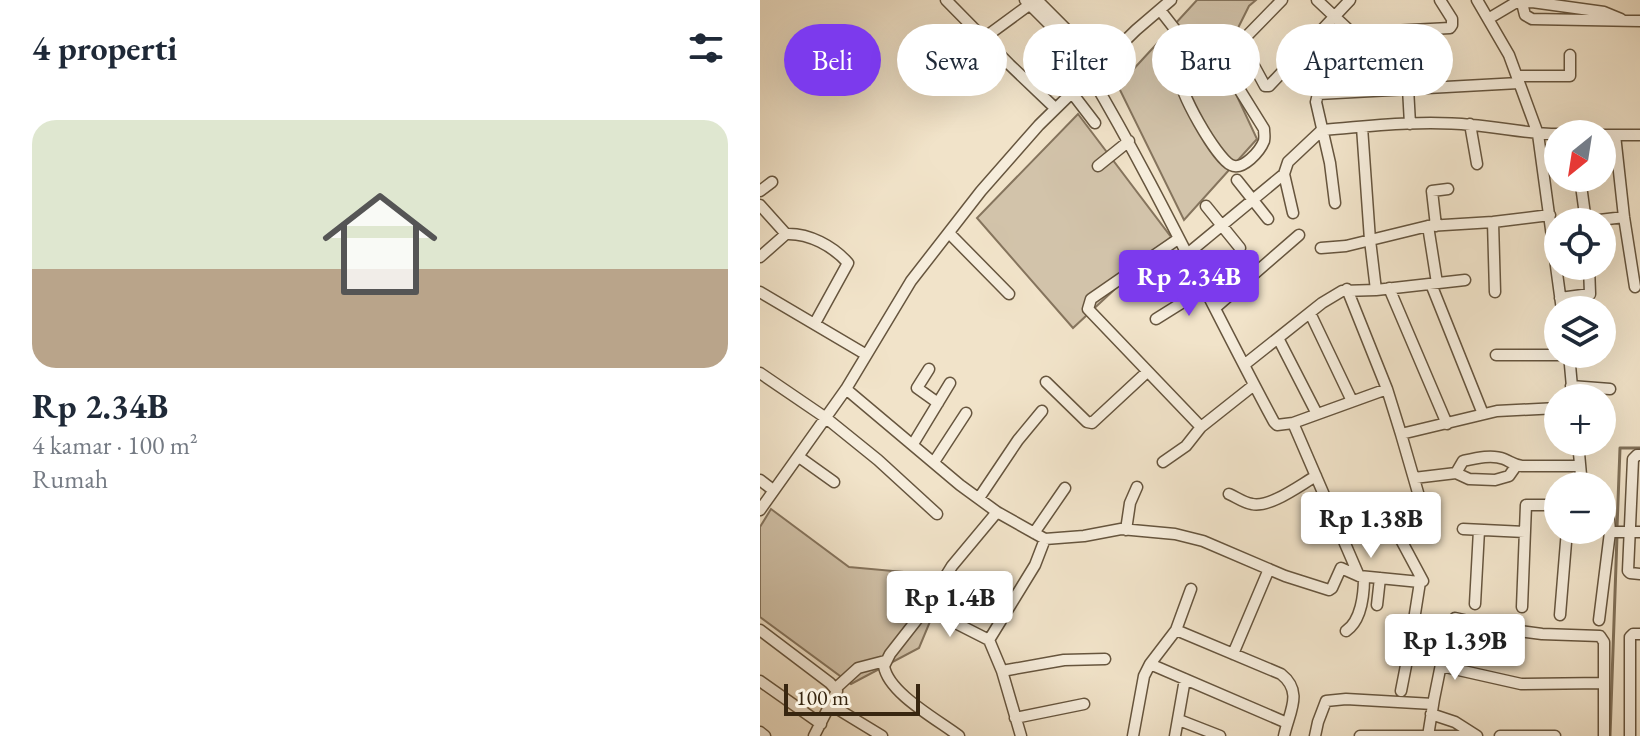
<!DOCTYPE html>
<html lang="id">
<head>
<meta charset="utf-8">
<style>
	:root { --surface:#fff; --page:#f2f2f3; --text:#1f2937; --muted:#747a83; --accent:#7c3aed }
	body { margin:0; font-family:"EB Garamond",serif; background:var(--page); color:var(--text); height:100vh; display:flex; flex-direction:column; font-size:30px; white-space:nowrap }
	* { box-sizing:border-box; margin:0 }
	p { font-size:26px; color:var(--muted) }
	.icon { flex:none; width:44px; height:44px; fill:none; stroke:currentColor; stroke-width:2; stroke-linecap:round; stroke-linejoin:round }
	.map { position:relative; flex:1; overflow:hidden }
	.side { display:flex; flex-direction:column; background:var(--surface); width:760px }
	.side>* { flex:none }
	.guide { position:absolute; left:24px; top:24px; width:736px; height:72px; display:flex; gap:16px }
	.needle { width:52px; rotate:210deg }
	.tools { position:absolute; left:784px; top:120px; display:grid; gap:16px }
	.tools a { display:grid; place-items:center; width:72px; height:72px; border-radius:50%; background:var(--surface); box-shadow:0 8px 32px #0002; font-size:40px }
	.scale { position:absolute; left:24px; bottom:20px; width:136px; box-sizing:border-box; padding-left:8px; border:4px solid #382610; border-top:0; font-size:22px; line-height:28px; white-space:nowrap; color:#382610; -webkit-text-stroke:6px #f6eddc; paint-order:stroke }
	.price { position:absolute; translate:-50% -68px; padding:0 18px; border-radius:8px; background:#fff; color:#222; font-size:26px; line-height:52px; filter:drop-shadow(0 2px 4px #0008) }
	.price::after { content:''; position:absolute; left:50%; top:48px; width:24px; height:18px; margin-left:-12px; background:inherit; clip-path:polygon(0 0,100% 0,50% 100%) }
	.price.current { background:var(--accent); color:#fff }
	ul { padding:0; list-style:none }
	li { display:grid; align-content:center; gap:16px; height:424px; padding:0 32px }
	li span { display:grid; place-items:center; height:248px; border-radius:24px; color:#555 }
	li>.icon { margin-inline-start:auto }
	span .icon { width:144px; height:144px; fill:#fffc; stroke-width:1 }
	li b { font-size:34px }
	h2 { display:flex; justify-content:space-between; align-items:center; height:96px; padding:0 32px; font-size:34px }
	.chip { padding:0 28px; border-radius:36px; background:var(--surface); box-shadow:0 8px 32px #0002; font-size:28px; line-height:72px }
	.chip.current { background:var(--accent); color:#fff }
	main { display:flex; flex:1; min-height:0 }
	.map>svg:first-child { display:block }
	.green { fill:#d2c3aa; stroke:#85745d; stroke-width:2 }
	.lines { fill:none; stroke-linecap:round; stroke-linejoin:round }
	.stream { stroke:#817159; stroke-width:3 }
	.minor-casing { stroke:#66553e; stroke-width:13 }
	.minor { stroke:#f6eddc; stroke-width:10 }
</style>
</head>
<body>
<main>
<section class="side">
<h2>4 properti<svg class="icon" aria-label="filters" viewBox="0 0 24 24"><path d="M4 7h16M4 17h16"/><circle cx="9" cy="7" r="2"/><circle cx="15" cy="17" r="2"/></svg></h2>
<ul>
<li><span style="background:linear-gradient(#dfe7d0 60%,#b9a48a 0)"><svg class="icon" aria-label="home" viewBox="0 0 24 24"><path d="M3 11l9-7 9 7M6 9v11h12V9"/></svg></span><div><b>Rp 2.34B</b><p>4 kamar · 100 m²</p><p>Rumah</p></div></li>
</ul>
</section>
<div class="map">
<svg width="880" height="736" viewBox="0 0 880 736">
	<rect width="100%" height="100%" fill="#f1e3c9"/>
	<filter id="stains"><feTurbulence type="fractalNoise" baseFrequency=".0025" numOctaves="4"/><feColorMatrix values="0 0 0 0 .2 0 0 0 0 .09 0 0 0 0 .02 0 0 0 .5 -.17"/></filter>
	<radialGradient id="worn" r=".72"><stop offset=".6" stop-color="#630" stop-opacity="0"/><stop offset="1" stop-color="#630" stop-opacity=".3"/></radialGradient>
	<!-- green -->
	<path class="green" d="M437,0H496L489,6L463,58L476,94L497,139L424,220L358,86Z
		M318,114L411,237L313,328L217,218Z
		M11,509L89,567L189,576L159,648L91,684L0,617V527Z"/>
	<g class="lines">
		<!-- stream -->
		<path class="stream" d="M857,528L860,448H880
			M850,736L857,536"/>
		<!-- minor casing -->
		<g class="minor-casing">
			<path id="minor" d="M186,0L250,65L295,108
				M265,0L335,70
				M277,0L341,64
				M522,0L481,42L505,86H509L590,0
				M557,0L592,33L690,28L692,25V19L680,0
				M717,0L749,55L778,134L802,310
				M762,3L765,15L772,19L880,21
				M400,10L446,69
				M728,19L755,3L772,2L844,12L861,19
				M224,38L269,5
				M589,57L592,33
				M439,60C431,63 423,65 420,74C416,88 457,159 471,165C483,171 500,151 504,141C505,136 504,134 504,129L453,47
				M330,75C397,188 452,307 514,422L517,425L533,423
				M757,76H810V55
				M420,83L462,62
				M648,88L650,124
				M312,93L335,123
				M710,124L717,164
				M602,127L610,240L616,290
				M842,135H880
				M855,135L864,217L875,287
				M338,166L369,141
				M820,178L826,222
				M477,180L508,219
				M0,191L12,182
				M575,203L570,163L556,102L558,94L759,83
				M0,205L26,234C49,233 73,246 88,263L55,323
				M446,206L480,248
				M533,213L524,174L528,162L562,130C611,126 662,120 711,125C740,127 769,134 798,134
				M733,222L735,292
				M823,222L864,217
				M676,226L672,191L688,189
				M189,233L249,294
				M418,239L331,299L328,309L441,427
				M561,248L586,246L668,226
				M426,255L524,174
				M0,257L26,234
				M677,283L668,226L733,222L790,215
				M671,284L723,414
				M629,288L687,424
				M587,289L627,389
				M0,292L105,354
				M800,298L830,294L829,266
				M455,308L539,235
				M550,313L592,401
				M396,319L444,289
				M518,338L557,414
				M809,354L813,398
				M736,355H809
				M484,365L562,303L582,291L616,290L705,280
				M169,369L157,388L178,403
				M0,373L66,418L118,460L177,514
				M286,382L327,422L332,423L387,372
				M811,386L850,389
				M86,389L200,485L237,512L285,539L324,536L361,529L415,534L443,541L525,576L569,590L572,588L581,568L599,576L660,582
				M641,434L661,503
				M818,442L822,486
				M153,444L190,383
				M880,455H877L873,459L868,571L870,573L880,574
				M39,457L74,482
				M174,462L206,413
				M403,462L426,446L441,427L494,385
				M696,473L703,461C716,458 732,454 744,459C751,462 754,465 762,466H820
				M654,478L696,473L709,479L735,480L749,476L756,466
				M0,480L13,490
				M469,494C476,497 484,503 492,504C510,508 540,485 556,476
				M219,498L258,440L282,411
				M0,510L86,389L151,281L221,191L279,125L376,30L411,0
				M633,525L663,581L660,582L650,645L641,691
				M703,529L765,532
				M366,530L370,503L377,487
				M850,532H880
				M274,533L305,488
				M599,576L533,423L627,389L641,434L737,411L798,408
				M715,604L719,530
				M617,605L620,578
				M762,607L766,505H798
				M166,608L229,640L242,671L261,736
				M800,615L807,530
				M839,620L850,532L848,505L842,504
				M0,630L70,683L77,691L54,736
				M416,630L431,589
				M586,631C601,621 604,595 604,577
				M229,640L275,565L285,539
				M473,654L509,569
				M390,664L527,723
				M681,666L761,684L844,683
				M242,671L304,660L345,659
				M0,681L61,724
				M76,688L98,668L125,661
				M71,705L122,736
				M671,714L695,722L717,736
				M255,718L324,704
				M419,720L460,736
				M0,732L5,736
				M199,736C178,720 128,693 124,666L130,654L166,608L192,566L237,512
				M373,736L384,676L390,664L416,630L521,674C544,692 529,712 524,736
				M415,736L425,679
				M555,736L558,722L566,701L586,699L673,704
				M600,736H711
				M668,736L674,699L689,625L695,618L744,629L782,634L840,636L844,642V736
				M740,736H795
				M870,736V637L873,634H880"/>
		</g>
		<!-- minor -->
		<use href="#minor" class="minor"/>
	</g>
	<rect width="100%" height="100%" filter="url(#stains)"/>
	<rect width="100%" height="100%" fill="url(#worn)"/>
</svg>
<div class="tools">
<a><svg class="needle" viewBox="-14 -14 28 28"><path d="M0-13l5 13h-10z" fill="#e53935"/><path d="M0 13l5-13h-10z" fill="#747a83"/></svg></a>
<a><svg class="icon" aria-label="locate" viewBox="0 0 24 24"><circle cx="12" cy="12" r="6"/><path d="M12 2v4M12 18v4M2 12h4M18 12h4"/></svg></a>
<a><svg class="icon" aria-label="layers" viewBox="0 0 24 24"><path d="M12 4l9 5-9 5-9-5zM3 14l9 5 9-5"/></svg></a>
<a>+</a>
<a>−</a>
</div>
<div class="scale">100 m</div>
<b class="price current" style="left:429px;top:318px">Rp 2.34B</b>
<b class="price" style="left:611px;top:560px">Rp 1.38B</b>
<b class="price" style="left:190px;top:639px">Rp 1.4B</b>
<b class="price" style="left:695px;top:682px">Rp 1.39B</b>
<div class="guide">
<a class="chip current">Beli</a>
<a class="chip">Sewa</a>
<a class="chip">Filter</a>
<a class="chip">Baru</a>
<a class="chip">Apartemen</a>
</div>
</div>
</main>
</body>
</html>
